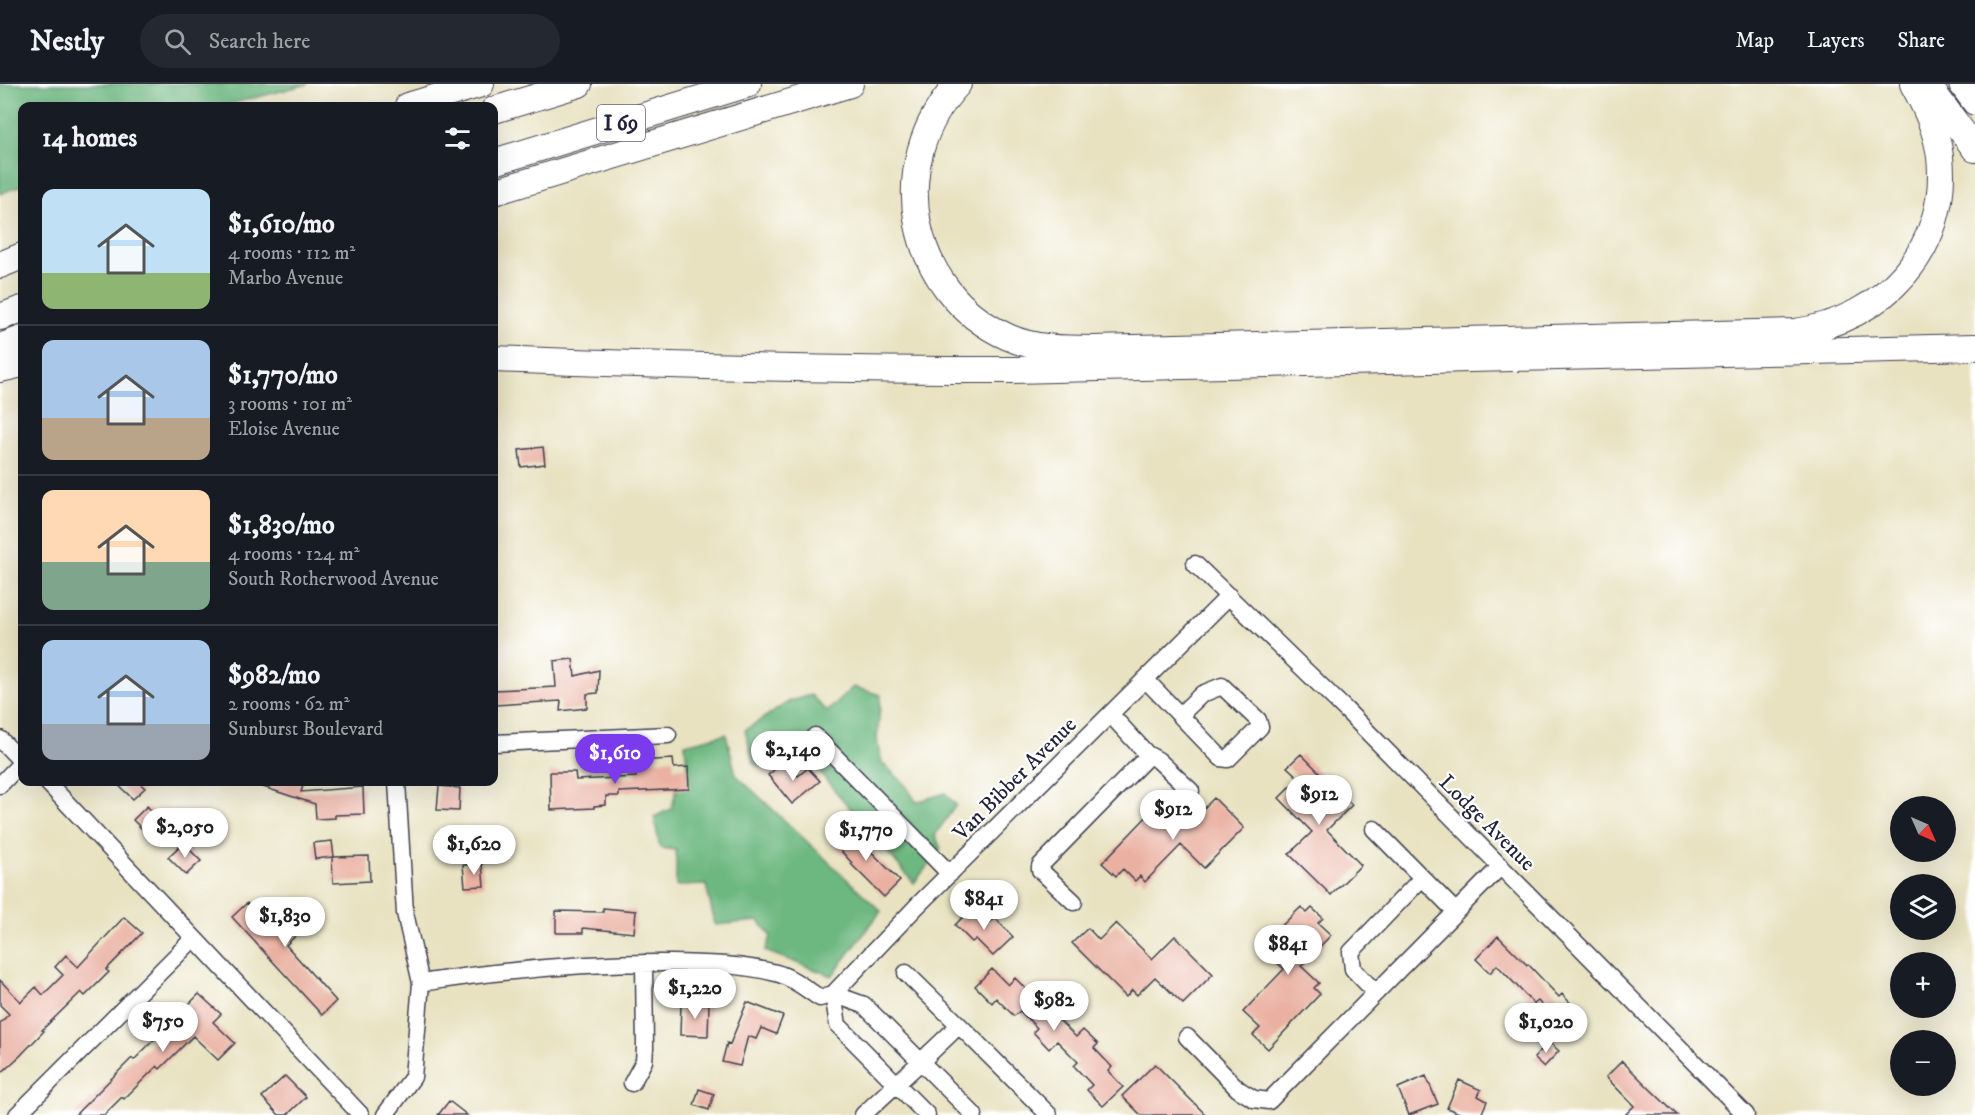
<!DOCTYPE html>
<html lang="en">
<head>
<meta charset="utf-8">
<style>
	:root { --surface:#171b24; --page:#242831; --text:#f1f3f6; --muted:#9ea1a6; --line:#363941; --accent:#7c3aed }
	body { margin:0; font-family:"IM FELL DW Pica",serif; background:var(--page); color:var(--text); height:100vh; display:flex; flex-direction:column; font-size:22px; white-space:nowrap }
	* { box-sizing:border-box; margin:0 }
	p { font-size:20px; color:var(--muted) }
	.icon { flex:none; width:33px; height:33px; fill:none; stroke:currentColor; stroke-width:2; stroke-linecap:round; stroke-linejoin:round }
	.map { position:relative; flex:1; overflow:hidden }
	.sheet { position:absolute; left:18px; top:18px; width:480px; height:684px; display:flex; flex-direction:column; background:var(--surface); border-radius:12px; box-shadow:0 6px 24px #0002 }
	.sheet>* { flex:none }
	.needle { width:39px; rotate:135deg }
	.buttons { position:absolute; left:1890px; top:712px; display:grid; gap:12px }
	.buttons a { display:grid; place-items:center; width:66px; height:66px; border-radius:50%; background:var(--surface); box-shadow:0 6px 24px #0002; font-size:30px }
	.price { position:absolute; translate:-50% -51px; padding:0 14px; border-radius:21px; background:#fff; color:#222; font-size:20px; line-height:39px; filter:drop-shadow(0 2px 3px #0008) }
	.price::after { content:''; position:absolute; left:50%; top:36px; width:18px; height:14px; margin-left:-9px; background:inherit; clip-path:polygon(0 0,100% 0,50% 100%) }
	.price.active { background:var(--accent); color:#fff }
	ul { padding:0; list-style:none }
	li { display:flex; align-items:center; gap:18px; height:150px; padding:0 24px }
	li+li { border-top:2px solid var(--line) }
	li span { display:grid; place-items:center; flex:none; width:168px; height:120px; border-radius:12px; color:#555 }
	li>.icon { margin-inline-start:auto }
	span .icon { width:72px; height:72px; fill:#fffc; stroke-width:1 }
	li b { font-size:26px }
	h2 { display:flex; justify-content:space-between; align-items:center; height:72px; padding:0 24px; font-size:26px }
	header { display:flex; align-items:center; gap:36px; box-sizing:border-box; height:84px; padding:0 30px; background:var(--surface); border-bottom:2px solid var(--line) }
	header strong { font-size:28px }
	nav { display:flex; gap:33px; margin-inline-start:auto; font-size:21px }
	.search { width:420px; height:54px; background:var(--page); display:flex; align-items:center; gap:15px; box-sizing:border-box; padding:0 21px; border-radius:33px; color:var(--muted); font-size:22px }
	.map>svg:first-child { display:block }
	.forest { fill:#6db880; stroke:#486d5e; stroke-width:1.5 }
	.building { fill:#eab1a2 }
	.lines { fill:none; stroke-linecap:round; stroke-linejoin:round }
	.minor-casing { stroke:#403f4f; stroke-width:19 }
	.highway-casing { stroke:#403f4f; stroke-width:28 }
	.minor { stroke:#fff; stroke-width:16 }
	.highway { stroke:#fff; stroke-width:26 }
	.labels { text-anchor:middle; stroke-width:4.5; stroke-linejoin:round; paint-order:stroke }
	.shield { fill:#fff; stroke:#646476; stroke-width:1.5 }
	.shield-label { font-size:21px; font-weight:bold; fill:#22223b }
	.street-label { font-size:22px; fill:#22223b; stroke:#fff }
</style>
</head>
<body>
<header>
<strong>Nestly</strong>
<div class="search"><svg class="icon" aria-label="search" viewBox="0 0 24 24"><circle cx="10" cy="10" r="6"/><path d="M15 15l6 6"/></svg>Search here</div>
<nav><a>Map</a><a>Layers</a><a>Share</a></nav>
</header>
<div class="map">
<svg width="1975" height="1031" viewBox="0 0 1975 1031">
	<rect width="100%" height="100%" fill="#fff"/>
	<filter id="ink" filterUnits="userSpaceOnUse"><feTurbulence type="fractalNoise" baseFrequency=".0167" numOctaves="2"/><feDisplacementMap in="SourceGraphic" scale="12" xChannelSelector="R" yChannelSelector="G"/><feConvolveMatrix kernelMatrix="1 2 1 2 8 2 1 2 1" color-interpolation-filters="sRGB"/></filter>
	<filter id="wash" filterUnits="userSpaceOnUse"><feTurbulence type="fractalNoise" baseFrequency=".008" numOctaves="4" result="noise"/><feDisplacementMap in="SourceGraphic" scale="24" xChannelSelector="R" yChannelSelector="G"/><feGaussianBlur stdDeviation="1.35" result="paint"/><feColorMatrix in="noise" values="0 0 0 0 0 0 0 0 0 0 0 0 0 0 0 0 0 1.4 0 .05"/><feComposite in="paint" operator="in"/></filter>
	<g filter="url(#wash)">
		<rect width="100%" height="100%" fill="#e8e2c1"/>
		<!-- forest -->
		<path class="forest" d="M0,0H308L223,22H22V101L0,110Z
			M853,603L881,611L877,656L882,679L905,700L916,718L945,709L956,721L935,751L941,765L914,799L808,675L783,672L766,684L754,680L745,646L790,617L811,611L827,628Z
			M726,650L736,691L881,827L832,892L765,867L771,852L759,837L715,841L706,801L676,802V766L660,764L654,733L671,725L677,704L688,696L685,660Z"/>
		<g id="blocks">
			<!-- building -->
			<path class="building" d="M543,363L545,380L521,383L519,366Z
				M573,575L575,592L599,586L598,609L587,610V624L560,627L561,617L494,621V606L556,603L554,577Z
				M1301,670L1352,721L1327,746L1361,781L1331,811L1289,770L1312,748L1279,714L1299,694L1287,683Z
				M673,675L674,684L688,683L689,705L619,708V712H606V721L594,722V724L551,726L550,688H575L576,696L636,693L635,677Z
				M785,677L798,692L808,684L820,697L792,720L768,691Z
				M115,698H138L145,704L133,715Z
				M255,698H304L301,708L363,703L364,730L335,731V734L316,735L315,720L254,700Z
				M439,702L460,704L459,727L437,726Z
				M1214,714L1244,744L1204,784L1181,761L1145,798L1140,792L1135,797L1123,785L1116,792L1102,779L1155,724L1162,731L1167,727L1184,744Z
				M147,722L165,741L151,754L133,736Z
				M846,742L900,797L884,813L851,780L852,779L832,757Z
				M332,757L334,773H332L369,772L370,797L333,799L332,773L315,775L313,759Z
				M183,759L201,777L186,791L168,773Z
				M482,780L484,802L465,803L463,781Z
				M280,817L294,832L304,822L315,833L286,861L336,917L322,931L232,833L247,819L261,835Z
				M974,822L990,839L995,834L1013,853L993,872L976,855L972,858L955,841Z
				M1301,823L1307,829L1312,824L1323,834L1318,839L1331,851L1301,882L1319,899L1314,904L1320,910L1268,965L1253,951L1260,944L1243,928L1284,885L1260,863Z
				M603,824L636,827L634,849L583,844V849H556V827L603,828Z
				M124,833L142,849L106,886L109,888L85,912L81,908L42,946L44,947L20,972L0,990V939L9,930L0,921V896L21,918L36,903L43,911L63,891L55,883L66,871L78,883Z
				M1116,839L1152,875L1175,852L1213,890L1183,920L1155,893L1137,911L1132,906L1126,913L1072,859L1088,844L1099,856Z
				M1498,852L1527,881L1528,880L1559,913L1562,910L1585,935L1569,950L1538,917L1534,920L1497,881L1490,889L1476,875Z
				M992,885L1008,901L1015,894L1033,912L1038,907L1057,926L1053,930L1076,953L1083,946L1098,960L1094,964L1112,983L1108,987L1123,1003L1103,1022L1087,1006L1092,1001L1074,982L1078,978L1057,957L1049,965L1033,948L1037,944L1020,927L1014,932L996,914L992,919L975,902Z
				M199,910L221,930L213,938L235,959L218,976L193,952L160,985L157,982L124,1015L122,1013L104,1031H75L132,974L134,976Z
				M747,918L783,932L776,950L761,944L756,955L748,952L740,982L722,978L727,959L730,960Z
				M681,919L709,920L708,952L680,951Z
				M1549,958L1559,967L1544,983L1534,974Z
				M1622,977L1650,1005L1677,1031H1625L1634,1022L1606,993Z
				M1155,980L1206,1031H1141L1122,1012Z
				M285,992L306,1013L287,1031H279L262,1013Z
				M1426,992L1438,1020L1409,1031L1398,1004Z
				M1459,996L1481,1006L1478,1012L1487,1017L1481,1031H1464L1447,1024Z
				M699,1005L714,1010L709,1026L694,1021Z
				M449,1017L467,1031H438Z"/>
		</g>
	</g>
	<g filter="url(#ink)">
		<use href="#blocks" fill-opacity="0" stroke="#403f4f" stroke-width="1.5"/>
		<g class="lines">
			<!-- minor casing -->
			<g class="minor-casing">
				<path id="minor" d="M1195,480L1346,626L1746,1031
					M1145,595L1221,674L1228,675L1260,643L1258,636L1222,602L1202,610L1180,631
					M815,652L950,790
					M0,655L22,678L0,701
					M494,659L668,651
					M1147,670L1158,676L1191,707
					M47,698L361,1031
					M1374,745L1456,828
					M1074,818L1040,786V782L1147,673L1145,668L1111,631
					M906,889L959,941
					M421,899C504,886 588,878 672,879C707,880 742,880 776,889C792,893 806,905 820,914L833,910
					M1376,909L1353,885L1351,868L1422,794
					M833,910L917,822L1229,512
					M833,910L864,921L974,1031
					M833,910L838,941L927,1031
					M1187,953L1238,1005L1254,1015L1269,1017L1501,782
					M632,999L644,977L645,964L644,879
					M17,1031L194,854
					M385,1031L413,993L421,899L405,829L397,698
					M863,1031C895,1001 928,972 959,941L1049,1031"/>
			</g>
			<!-- highway casing -->
			<g class="highway-casing">
				<path id="highway" d="M958,0C884,79 908,208 1008,253C1034,265 1065,265 1093,265L1795,248C1883,236 1950,165 1940,73C1937,47 1926,23 1913,0
					M1927,0L1975,65
					M1962,0L1975,18
					M408,22L481,0
					M494,26L579,0
					M494,78L748,0
					M494,108L850,0
					M0,181L22,172
					M0,233L22,225
					M0,263L22,255
					M494,275C667,282 840,286 1013,286L1975,263
					M0,285L22,280"/>
			</g>
			<!-- minor -->
			<use href="#minor" class="minor"/>
			<!-- highway -->
			<use href="#highway" class="highway"/>
		</g>
	</g>
	<g class="labels">
		<!-- shield labels -->
		<rect class="shield" x="597" y="21" width="48" height="36" rx="4.5"/>
		<g class="shield-label">
			<text x="621" y="46">I 69</text>
		</g>
		<!-- street labels -->
		<g class="street-label">
			<text transform="translate(1014 694) rotate(-45)" y="8">Van Bibber Avenue</text>
			<text transform="translate(1488 738) rotate(45)" y="8">Lodge Avenue</text>
		</g>
	</g>
</svg>
<div class="buttons">
<a><svg class="needle" viewBox="-14 -14 28 28"><path d="M0-13l5 13h-10z" fill="#e53935"/><path d="M0 13l5-13h-10z" fill="#9ea1a6"/></svg></a>
<a><svg class="icon" aria-label="layers" viewBox="0 0 24 24"><path d="M12 4l9 5-9 5-9-5zM3 14l9 5 9-5"/></svg></a>
<a>+</a>
<a>−</a>
</div>
<b class="price" style="left:793px;top:698px">$2,140</b>
<b class="price active" style="left:615px;top:701px">$1,610</b>
<b class="price" style="left:1319px;top:742px">$912</b>
<b class="price" style="left:1173px;top:757px">$912</b>
<b class="price" style="left:185px;top:775px">$2,050</b>
<b class="price" style="left:866px;top:778px">$1,770</b>
<b class="price" style="left:474px;top:792px">$1,620</b>
<b class="price" style="left:984px;top:847px">$841</b>
<b class="price" style="left:285px;top:864px">$1,830</b>
<b class="price" style="left:1288px;top:892px">$841</b>
<b class="price" style="left:695px;top:936px">$1,220</b>
<b class="price" style="left:1054px;top:948px">$982</b>
<b class="price" style="left:163px;top:969px">$750</b>
<b class="price" style="left:1546px;top:970px">$1,020</b>
<section class="sheet">
<h2>14 homes<svg class="icon" aria-label="filters" viewBox="0 0 24 24"><path d="M4 7h16M4 17h16"/><circle cx="9" cy="7" r="2"/><circle cx="15" cy="17" r="2"/></svg></h2>
<ul>
<li><span style="background:linear-gradient(#bfe0f5 70%,#8fb573 0)"><svg class="icon" aria-label="home" viewBox="0 0 24 24"><path d="M3 11l9-7 9 7M6 9v11h12V9"/></svg></span><div><b>$1,610/mo</b><p>4 rooms · 112 m²</p><p>Marbo Avenue</p></div></li>
<li><span style="background:linear-gradient(#a9c7e8 65%,#b9a48a 0)"><svg class="icon" aria-label="home" viewBox="0 0 24 24"><path d="M3 11l9-7 9 7M6 9v11h12V9"/></svg></span><div><b>$1,770/mo</b><p>3 rooms · 101 m²</p><p>Eloise Avenue</p></div></li>
<li><span style="background:linear-gradient(#ffd9b3 60%,#7fa58c 0)"><svg class="icon" aria-label="home" viewBox="0 0 24 24"><path d="M3 11l9-7 9 7M6 9v11h12V9"/></svg></span><div><b>$1,830/mo</b><p>4 rooms · 124 m²</p><p>South Rotherwood Avenue</p></div></li>
<li><span style="background:linear-gradient(#a9c7e8 70%,#9aa5b1 0)"><svg class="icon" aria-label="home" viewBox="0 0 24 24"><path d="M3 11l9-7 9 7M6 9v11h12V9"/></svg></span><div><b>$982/mo</b><p>2 rooms · 62 m²</p><p>Sunburst Boulevard</p></div></li>
</ul>
</section>
</div>
</body>
</html>
